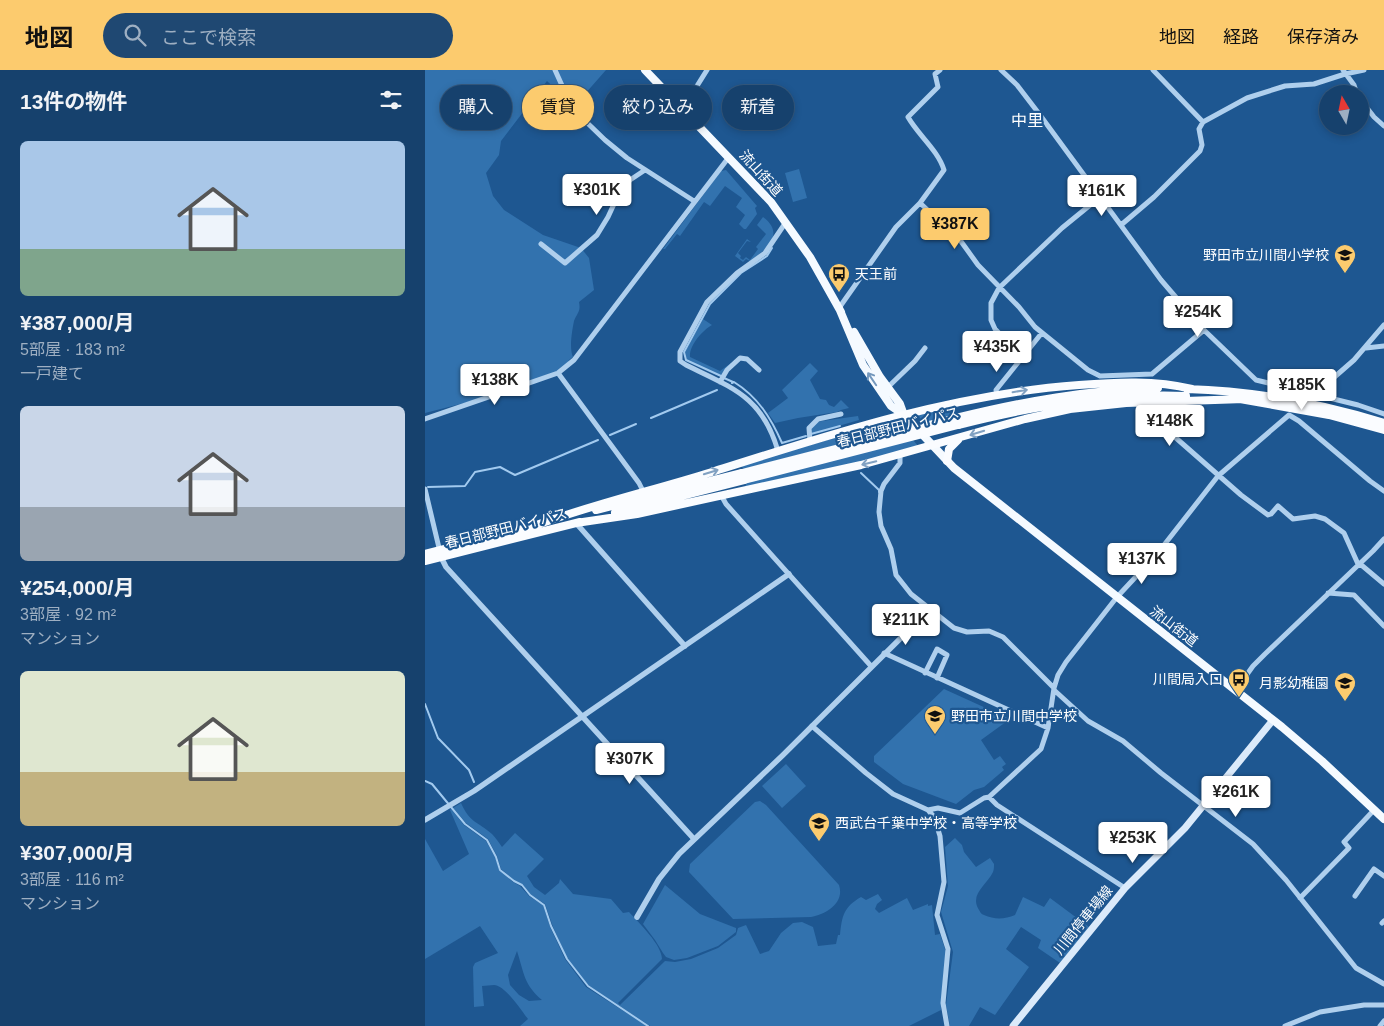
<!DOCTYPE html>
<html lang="ja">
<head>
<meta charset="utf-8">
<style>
	:root { --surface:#16416d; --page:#1f4872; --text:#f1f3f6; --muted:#9eafc2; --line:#355a80; --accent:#fccb6e }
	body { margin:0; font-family:Helvetica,"Noto Sans JP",sans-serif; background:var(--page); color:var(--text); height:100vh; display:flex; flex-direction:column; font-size:19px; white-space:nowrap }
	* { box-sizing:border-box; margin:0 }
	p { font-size:16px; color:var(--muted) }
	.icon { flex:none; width:28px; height:28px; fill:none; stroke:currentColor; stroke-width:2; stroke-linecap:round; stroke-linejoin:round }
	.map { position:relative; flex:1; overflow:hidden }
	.sheet { display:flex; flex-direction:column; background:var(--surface); width:425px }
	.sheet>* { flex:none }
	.top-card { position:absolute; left:15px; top:15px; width:475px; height:45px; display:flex; gap:10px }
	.needle { width:32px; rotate:351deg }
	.controls { position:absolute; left:894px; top:15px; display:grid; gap:10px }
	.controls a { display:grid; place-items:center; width:50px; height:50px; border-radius:50%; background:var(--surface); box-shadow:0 2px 8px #0003,0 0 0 1px var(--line); font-size:25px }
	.price { position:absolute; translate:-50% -42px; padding:0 11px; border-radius:5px; background:#fff; color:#222; font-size:16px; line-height:32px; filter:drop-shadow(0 1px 2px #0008) }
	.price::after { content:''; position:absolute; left:50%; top:30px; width:15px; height:11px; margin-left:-8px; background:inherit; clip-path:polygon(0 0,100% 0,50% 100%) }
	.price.selected { background:var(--accent); color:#111 }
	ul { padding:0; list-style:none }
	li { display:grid; align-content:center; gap:10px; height:265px; padding:0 20px }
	li span { display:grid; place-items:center; height:155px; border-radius:8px; color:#555 }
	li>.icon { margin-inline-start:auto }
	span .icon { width:90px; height:90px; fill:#fffc; stroke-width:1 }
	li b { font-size:21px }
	h2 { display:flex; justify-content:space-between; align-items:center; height:60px; padding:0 20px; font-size:21px }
	.chip { padding:0 18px; border-radius:22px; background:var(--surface); box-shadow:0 2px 8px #0003,0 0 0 1px var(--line); font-size:18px; line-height:45px }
	.chip.selected { background:var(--accent); color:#111 }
	header { display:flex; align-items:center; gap:30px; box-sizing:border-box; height:70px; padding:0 25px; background:var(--accent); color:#111 }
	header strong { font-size:24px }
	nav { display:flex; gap:28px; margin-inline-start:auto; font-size:18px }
	.search { width:350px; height:45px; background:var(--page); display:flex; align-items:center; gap:12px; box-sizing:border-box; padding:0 18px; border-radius:28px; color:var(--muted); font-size:19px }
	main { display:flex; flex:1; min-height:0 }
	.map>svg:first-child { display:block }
	.green { fill:#3272ae; fill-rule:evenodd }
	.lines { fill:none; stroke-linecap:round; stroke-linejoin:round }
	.stream { stroke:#a2caef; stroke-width:2 }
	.minor { stroke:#afcfed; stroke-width:5 }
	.tertiary { stroke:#afcfed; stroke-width:5.5 }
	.secondary { stroke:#dbeafa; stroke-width:7 }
	.primary { stroke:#f5faff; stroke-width:8 }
	.trunk { stroke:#fafcff; stroke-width:8 }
	.trunk-bridge { stroke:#fafcff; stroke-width:8 }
	.oneway { stroke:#7498bd }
	.oneway2 { stroke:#81a1c2 }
	.labels { text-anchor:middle; stroke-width:4.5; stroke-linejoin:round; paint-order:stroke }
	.street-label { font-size:14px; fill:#fff; stroke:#1e5791 }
	.poi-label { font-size:14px; fill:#fff; stroke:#1e5791; text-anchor:end }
	.quarter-label { font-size:16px; fill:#fff; stroke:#1e5791 }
</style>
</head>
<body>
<header>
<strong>地図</strong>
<div class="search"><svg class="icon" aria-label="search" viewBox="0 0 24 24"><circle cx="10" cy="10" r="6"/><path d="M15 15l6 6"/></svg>ここで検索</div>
<nav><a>地図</a><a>経路</a><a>保存済み</a></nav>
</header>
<main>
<section class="sheet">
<h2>13件の物件<svg class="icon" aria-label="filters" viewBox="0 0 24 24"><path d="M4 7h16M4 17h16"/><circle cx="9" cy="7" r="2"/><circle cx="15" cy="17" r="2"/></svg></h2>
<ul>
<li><span style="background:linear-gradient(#a9c7e8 70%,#7fa58c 0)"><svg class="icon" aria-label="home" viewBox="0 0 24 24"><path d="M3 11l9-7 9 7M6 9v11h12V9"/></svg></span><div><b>¥387,000/月</b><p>5部屋 · 183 m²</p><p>一戸建て</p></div></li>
<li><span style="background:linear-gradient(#c9d6e8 65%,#9aa5b1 0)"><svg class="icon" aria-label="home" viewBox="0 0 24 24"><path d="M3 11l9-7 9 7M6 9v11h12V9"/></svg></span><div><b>¥254,000/月</b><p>3部屋 · 92 m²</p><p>マンション</p></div></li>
<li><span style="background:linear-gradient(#dfe7d0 65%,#c2b280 0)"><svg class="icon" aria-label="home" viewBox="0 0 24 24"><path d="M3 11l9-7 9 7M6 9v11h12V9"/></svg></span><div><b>¥307,000/月</b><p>3部屋 · 116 m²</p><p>マンション</p></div></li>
</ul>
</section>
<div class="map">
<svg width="959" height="956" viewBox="0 0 959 956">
	<rect width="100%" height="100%" fill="#1e5791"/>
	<!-- green -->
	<path class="green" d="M0,0H181L152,33L139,27L122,11L76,71L74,85L61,103L68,126L79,140L118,165L156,178L164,188L169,220L154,232C156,242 152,243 149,251C147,261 144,278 148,287L144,290L141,299L55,329L0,343Z
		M374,99L382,128L368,132L360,103Z
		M301,100L332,136L330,138L332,144L321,159H319L314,154L320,145L311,137L317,128L300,116L285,136L279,132L255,166L252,164L240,179H238L296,101Z
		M338,147C361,164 341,180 325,191L321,189L318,192L310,186L322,169L326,172L322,171L313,183L316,186L315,188L318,190L321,187L325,190L333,179L331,177L341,164L332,155Z
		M278,249L287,255C278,260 264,275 265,287L295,301L306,293L307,294L296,306L262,290L260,282Z
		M385,293L393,301L385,310L395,329L401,330L404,335L409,337L416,330L424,338L416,340L412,342L373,348L350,353L343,343L363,328L357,320Z
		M534,336L530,340L529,345L499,353L495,349L494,345Z
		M433,346L434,350L386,364V357L390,352Z
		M469,351L477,358L319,399L315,395Z
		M488,370L494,377L411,398L320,417L322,412Z
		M519,619L585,649L556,670L569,690L575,686L581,694L577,697L579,700L559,717L549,720L531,734L478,714L449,692V686Z
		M361,694L381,716L357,738L337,716Z
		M335,731L341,735L414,815C420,833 401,844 386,847L308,849L264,802L265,794L330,732Z
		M36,733C45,753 52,751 67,764C71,768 74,773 77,777L90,763L119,789L102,806L109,817L120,825L134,813L135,809L148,824L186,829L198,843L204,842C214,853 237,875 237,889L193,933L195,935L240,891L250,892L266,889L293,878L311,865L313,858L321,855L335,884L344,881L356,863L368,853L377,852L388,857L393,876L411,874L413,865H415C417,845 419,837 436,827L441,830L453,824L457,830L452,834L450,839L454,843L482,828L488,840L503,834V836L507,835L510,865L515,864L521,882L516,940L484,956H225L163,915L142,888L128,857L120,834L105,824L97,814L89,810L76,799L72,786L63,769L41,753L28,738Z
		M26,739L39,755L61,771L71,789L74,800L88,812L95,816L104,826L118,835L126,859L140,889L161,917L222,956H95L103,949C96,940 81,916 69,915C65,915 61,916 57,916L59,936L49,937L48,897L50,893L73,883L55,856L0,889V769L18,801L44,784L25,740ZM92,881C99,903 99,915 117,930L104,931L94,925L85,915L83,905Z
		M530,768L537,775L539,782L551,797L565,788L569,794C569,797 569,799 568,802C562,815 544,824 554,840C556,843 556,844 559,845C570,850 580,849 590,845L598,827L619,837L625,828L664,857L635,893L613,878L616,870L596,857L581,879L604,897L570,945L555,937L544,956H525L521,935L528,882L516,842L523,816L520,777Z
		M240,815L275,844L311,858V862L293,876L262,888L249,890L241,887L238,883L230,870L218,854Z"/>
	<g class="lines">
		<!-- stream -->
		<path class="stream" d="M296,306L261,290L259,282L285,234L316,203L342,186L347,178
			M299,308L308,312
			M307,313L309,312C333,327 346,348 357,373L381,366
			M226,348L292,320
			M386,364L415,356
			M185,365L211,354
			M436,403L454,420V422
			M3,417L40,416L50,402L75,397L90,405L173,370
			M0,634L13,668L44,700L49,712
			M0,711L7,714L40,754L62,770L71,787L75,800L89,811L97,815L105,825L119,835L126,856L142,889L163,916L223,956"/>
		<!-- minor -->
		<path class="minor" d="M130,0L144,31L151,42L180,70L202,88L269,131
			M576,0L592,15L615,45L736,210L779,260L831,310L933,335L959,344
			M728,0L778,52
			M918,0L929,15L932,24
			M935,29L949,47L959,56
			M257,40L282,0
			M495,133L535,170L553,195L594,237L610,257L663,300L675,306L727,304L779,260
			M696,155L729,127L775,81L777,75L774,59L778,52L822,28L860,16L889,14L920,4L939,0
			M116,174L140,193L172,165L183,147L195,121L205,110L220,100
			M414,238L471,157L495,133L519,100C513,80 493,65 483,47L513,17L510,4L515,0
			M941,278L959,276
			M598,288L570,259L566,250V233L574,218L637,158L675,127
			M133,303L214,413L218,421
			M295,312L302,300L315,288L322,289L334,300
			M462,318L490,291L500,278
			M890,324L929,290L959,255
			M572,325L571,320L616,264
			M711,333L816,425L843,445L846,444L853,436L868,449L890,446L900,449L919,463L933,494
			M0,349L133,303L149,290L304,87
			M385,371L384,358L393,349L416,344
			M353,381C337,326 307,318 261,295L255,291V282L282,232L312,203L340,183L361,152
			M475,386V393L459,414L456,421L454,442L456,456L466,479L471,505L486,524L529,558L542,562L564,561L578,567L629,618
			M0,419L15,482
			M296,425L301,434L446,596
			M934,493L959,514
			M903,523L929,525L959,556
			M459,583L623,658
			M500,603L512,579L522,585L512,608
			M629,620L663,651L698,671L736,703L828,774L861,810L931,898L959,914
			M810,621L828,596L840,584L948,481L959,469
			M387,656L441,703L468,724L503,740L509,747L515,766L519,812L512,845L523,879L518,933L522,956
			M564,727L572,735L700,818
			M503,740L513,738L535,743L559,728L564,727L616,679L623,658L629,618L633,605L641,592L692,527L732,484L793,406L864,345L874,351L945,411L959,421
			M930,826L949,799L959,806
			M875,828L924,778L919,772L949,740
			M957,853L959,851
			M860,956L895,942L939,935H959
			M955,956L959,951"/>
		<!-- tertiary -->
		<path class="tertiary" d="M151,453L260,576
			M16,487L21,497L269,769
			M0,750L49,721L364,504
			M212,847L234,809L254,784L358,685L501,543"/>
		<!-- secondary -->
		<path class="secondary" d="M588,956L700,818L760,758L848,650"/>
		<!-- primary -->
		<path class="primary" d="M220,0L346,132L385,187L416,242
			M414,238L438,295L466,336L479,345L529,398L857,657L897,691L959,749
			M429,262L455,307L475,334L479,345"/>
		<!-- trunk -->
		<path class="trunk" d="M762,319C829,321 895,333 959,353
			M815,329L904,345L959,360
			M531,348C600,331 662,320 733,318
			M533,355C608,336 683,323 761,326
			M522,391L524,379L533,370
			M171,440L317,403
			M190,443L319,410
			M151,453L212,444L436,395L600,349L645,339L701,333L819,329
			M106,457C165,435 226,421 287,402C406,364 528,324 654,315C692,312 730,310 767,319
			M0,484L109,456
			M0,491L155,452"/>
		<!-- trunk-bridge -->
		<path class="trunk-bridge" d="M317,403L531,348
			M319,410L533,355"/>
	</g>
	<!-- one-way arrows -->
	<defs><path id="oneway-shaft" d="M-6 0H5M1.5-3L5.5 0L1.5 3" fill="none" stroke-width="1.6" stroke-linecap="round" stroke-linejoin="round" transform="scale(1.25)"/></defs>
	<use class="oneway" href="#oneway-shaft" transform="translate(447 309) rotate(-124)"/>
	<g class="oneway2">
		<use href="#oneway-shaft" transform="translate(595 321) rotate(-9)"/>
		<use href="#oneway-shaft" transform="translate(552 363) rotate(163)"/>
		<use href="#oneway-shaft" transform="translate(444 393) rotate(166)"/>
		<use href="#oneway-shaft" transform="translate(286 402) rotate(-17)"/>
	</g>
	<!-- icons -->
	<defs>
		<g id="school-pin" transform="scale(1.125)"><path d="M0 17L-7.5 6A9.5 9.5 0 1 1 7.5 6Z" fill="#fccb6e" stroke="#1e5791"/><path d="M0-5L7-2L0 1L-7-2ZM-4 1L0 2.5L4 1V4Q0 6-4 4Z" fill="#111"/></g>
		<g id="bus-pin" transform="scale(1.125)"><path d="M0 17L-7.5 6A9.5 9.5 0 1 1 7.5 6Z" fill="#fccb6e" stroke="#1e5791"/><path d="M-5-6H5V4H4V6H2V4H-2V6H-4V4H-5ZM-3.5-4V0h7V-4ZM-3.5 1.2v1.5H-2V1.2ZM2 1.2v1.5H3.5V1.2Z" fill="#111"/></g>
	</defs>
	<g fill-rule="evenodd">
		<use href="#school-pin" x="920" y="185"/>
		<use href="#bus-pin" x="414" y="204"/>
		<use href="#bus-pin" x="814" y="609"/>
		<use href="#school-pin" x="920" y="613"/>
		<use href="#school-pin" x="510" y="646"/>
		<use href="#school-pin" x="394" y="753"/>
	</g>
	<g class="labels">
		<!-- street labels -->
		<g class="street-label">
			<text transform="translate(336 103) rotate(48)" y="5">流山街道</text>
			<text transform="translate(473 357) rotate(-14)" y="5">春日部野田バイパス</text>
			<text transform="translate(81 458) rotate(-14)" y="5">春日部野田バイパス</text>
			<text transform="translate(749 556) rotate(38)" y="5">流山街道</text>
			<text transform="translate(658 850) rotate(-51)" y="5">川間停車場線</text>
		</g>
		<!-- poi labels -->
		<g class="poi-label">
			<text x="904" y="190">野田市立川間小学校</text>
			<text x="430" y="209" text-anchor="start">天王前</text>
			<text x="798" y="614">川間局入口</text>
			<text x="904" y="618">月影幼稚園</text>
			<text x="526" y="651" text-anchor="start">野田市立川間中学校</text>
			<text x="410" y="758" text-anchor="start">西武台千葉中学校・高等学校</text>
		</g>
		<!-- quarter labels -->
		<g class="quarter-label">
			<text x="602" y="56">中里</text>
		</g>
	</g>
</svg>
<div class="controls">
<a><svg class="needle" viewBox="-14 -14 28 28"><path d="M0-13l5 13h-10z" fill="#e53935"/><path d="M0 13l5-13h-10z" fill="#9eafc2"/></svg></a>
</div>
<b class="price" style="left:172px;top:146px">¥301K</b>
<b class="price" style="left:677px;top:147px">¥161K</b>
<b class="price selected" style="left:530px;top:180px">¥387K</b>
<b class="price" style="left:773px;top:268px">¥254K</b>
<b class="price" style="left:572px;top:303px">¥435K</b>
<b class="price" style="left:70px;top:336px">¥138K</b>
<b class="price" style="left:877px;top:341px">¥185K</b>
<b class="price" style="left:745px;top:377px">¥148K</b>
<b class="price" style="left:717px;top:515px">¥137K</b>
<b class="price" style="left:481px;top:576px">¥211K</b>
<b class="price" style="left:205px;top:715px">¥307K</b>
<b class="price" style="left:811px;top:748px">¥261K</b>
<b class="price" style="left:708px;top:794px">¥253K</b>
<div class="top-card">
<a class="chip">購入</a>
<a class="chip selected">賃貸</a>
<a class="chip">絞り込み</a>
<a class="chip">新着</a>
</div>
</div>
</main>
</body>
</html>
